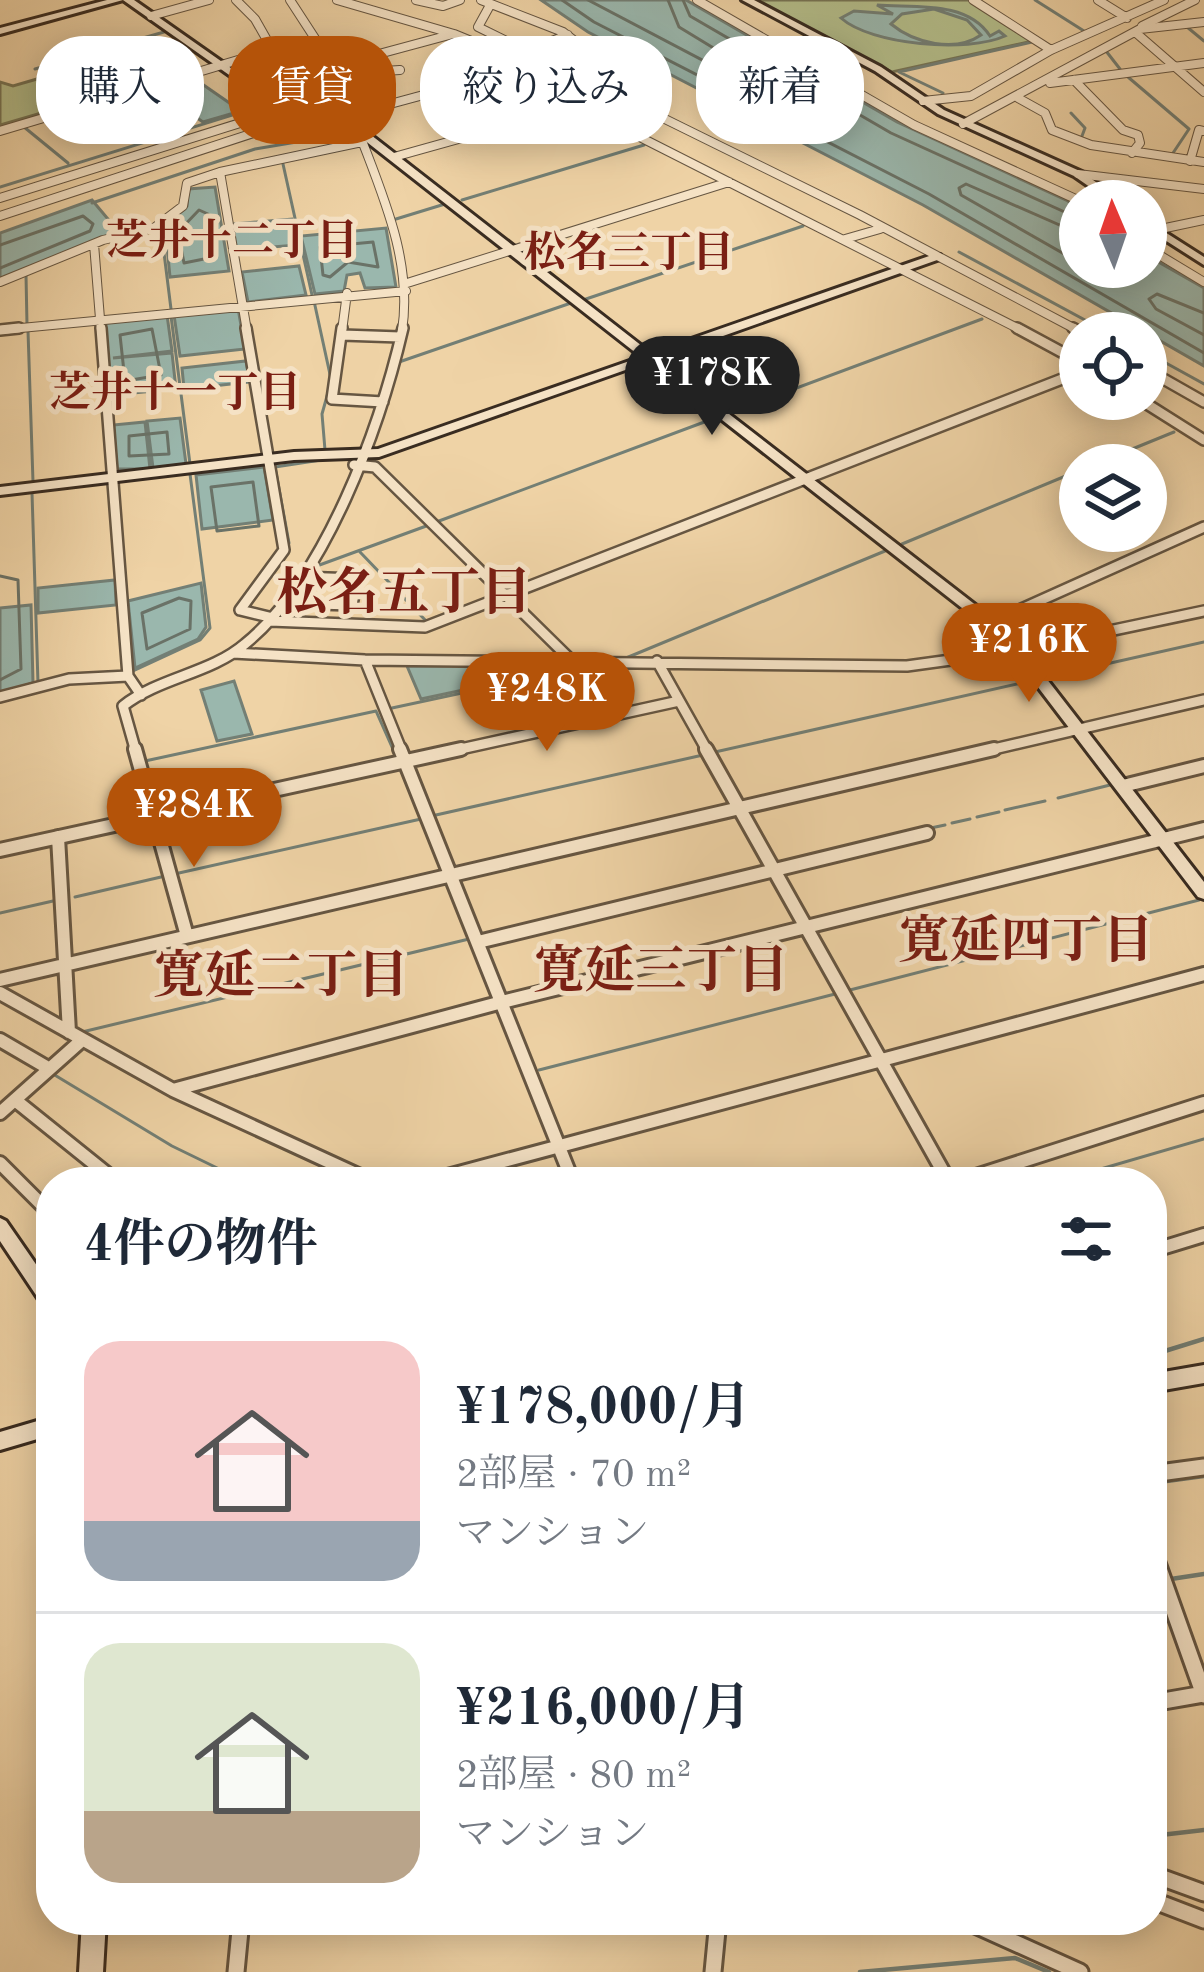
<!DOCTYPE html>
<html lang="ja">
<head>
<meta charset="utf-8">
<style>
	:root { --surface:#fff; --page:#f6f6f7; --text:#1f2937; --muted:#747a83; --line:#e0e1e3; --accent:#b45309 }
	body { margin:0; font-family:"Old Standard TT","Noto Serif JP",serif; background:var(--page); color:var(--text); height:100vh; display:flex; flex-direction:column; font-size:45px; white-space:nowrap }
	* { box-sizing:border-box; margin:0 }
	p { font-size:39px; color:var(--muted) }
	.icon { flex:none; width:66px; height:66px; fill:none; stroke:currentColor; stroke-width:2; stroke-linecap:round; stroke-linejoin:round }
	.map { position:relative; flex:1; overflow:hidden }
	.details { position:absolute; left:36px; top:1167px; width:1131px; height:768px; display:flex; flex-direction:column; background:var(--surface); border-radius:48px; box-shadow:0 6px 30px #0003 }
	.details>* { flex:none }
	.banner { position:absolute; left:36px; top:36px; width:1134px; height:108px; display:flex; gap:24px }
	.needle { width:78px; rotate:358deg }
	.tools { position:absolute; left:1059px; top:180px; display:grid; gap:24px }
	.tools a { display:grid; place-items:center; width:108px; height:108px; border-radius:50%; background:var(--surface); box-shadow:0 6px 30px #0003; font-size:60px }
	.price { position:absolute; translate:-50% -102px; padding:0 27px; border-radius:42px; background:var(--accent); color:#fff; font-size:39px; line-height:78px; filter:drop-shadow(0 3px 6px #0008) }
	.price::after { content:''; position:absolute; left:50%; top:72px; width:36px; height:27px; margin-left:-18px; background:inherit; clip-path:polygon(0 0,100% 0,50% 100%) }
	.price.current { background:#222; color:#fff }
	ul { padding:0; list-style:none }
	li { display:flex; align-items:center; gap:36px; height:300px; padding:0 48px }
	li+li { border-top:3px solid var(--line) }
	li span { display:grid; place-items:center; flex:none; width:336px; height:240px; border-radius:36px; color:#555 }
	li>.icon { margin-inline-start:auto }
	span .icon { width:144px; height:144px; fill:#fffc; stroke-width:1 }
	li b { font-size:51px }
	h2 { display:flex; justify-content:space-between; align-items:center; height:144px; padding:0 48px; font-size:51px }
	.pill { padding:0 42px; border-radius:48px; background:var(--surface); box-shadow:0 6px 30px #0003; font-size:42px; line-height:108px }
	.pill.current { background:var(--accent); color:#fff }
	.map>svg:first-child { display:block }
	.green { fill:#b4be8b; stroke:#767556; stroke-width:3 }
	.water { fill:#9ab7ad; stroke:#737f75; stroke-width:3; fill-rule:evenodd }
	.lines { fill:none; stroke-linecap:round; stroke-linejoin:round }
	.shore { stroke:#6a7267; stroke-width:3 }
	.stream-far1 { stroke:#737f75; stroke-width:3 }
	.stream { stroke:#737f75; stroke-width:4.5 }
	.street-far3-casing { stroke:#665642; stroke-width:10 }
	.street-far2-casing { stroke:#665642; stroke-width:14 }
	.street-far1-casing { stroke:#665642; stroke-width:18 }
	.street-casing { stroke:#665642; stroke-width:21 }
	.secondary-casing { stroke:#392c21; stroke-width:6 }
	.street-far3 { stroke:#f5e2c5; stroke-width:8 }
	.street-far2 { stroke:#f5e2c5; stroke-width:9 }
	.street-far1 { stroke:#f5e2c5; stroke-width:12 }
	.street { stroke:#f5e2c5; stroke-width:15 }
	.secondary { fill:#f5e2c5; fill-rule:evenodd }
	.labels { text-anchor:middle; stroke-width:10; stroke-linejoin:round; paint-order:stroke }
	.far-neighbourhood-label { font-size:42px; font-weight:bold; fill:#7a1f14; stroke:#f5e2c5 }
	.neighbourhood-label { font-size:51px; font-weight:bold; fill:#7a1f14; stroke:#f5e2c5 }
</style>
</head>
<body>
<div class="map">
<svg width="1204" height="1972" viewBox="0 0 1204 1972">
	<rect width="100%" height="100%" fill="#efd3a6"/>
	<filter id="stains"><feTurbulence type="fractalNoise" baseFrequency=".00167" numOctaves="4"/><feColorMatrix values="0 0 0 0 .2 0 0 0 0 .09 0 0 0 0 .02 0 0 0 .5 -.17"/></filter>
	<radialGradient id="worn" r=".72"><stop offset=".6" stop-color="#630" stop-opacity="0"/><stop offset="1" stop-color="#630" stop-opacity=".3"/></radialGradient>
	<!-- green -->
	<path class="green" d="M752,0H970L1033,41L892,72Z
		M44,77L79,102L0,125V82L13,86Z"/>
	<!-- water -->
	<path class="water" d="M541,0H686L897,122L1068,201L1080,210V267H1146V255L1204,288V366L923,205L588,32Z
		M877,5C914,8 967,0 990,36L999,31L1005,36C968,53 871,45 841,18L854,11L893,14ZM934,9L967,20L981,35C955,53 914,43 891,24L902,14Z
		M192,77L241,111L203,122L156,89Z
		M215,187L229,271L170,277L165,226L187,206L188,189Z
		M92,200L118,231L116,236L0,281V233Z
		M292,219L297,245L236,250L232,224Z
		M386,228L396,287L365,288L360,273L347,275L344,291L315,294L301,236Z
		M299,266L306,295L248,302L242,272Z
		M238,308L245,349L180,356L174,315Z
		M167,315L172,351L113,358L172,353L176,389L111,395L105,323Z
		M246,361L250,382L184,389L182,368Z
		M180,418L186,464L153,468L147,421Z
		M145,422L150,469H117L113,425Z
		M264,467L273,520L202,529L196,475Z
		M115,580L116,605L38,613V588Z
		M201,583L206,627L198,639L135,668L128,601Z
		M31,605L33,683L0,693V608Z
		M512,665L519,678L421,699L407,666Z
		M234,681L252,734L217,741L201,690Z"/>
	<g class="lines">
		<!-- shore -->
		<path class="shore" d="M562,0L594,22L929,194L1204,353
			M588,0L765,93L772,91L771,83L679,27L668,0
			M683,0L690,16L891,133L1080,219
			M199,210L208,214L214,257L184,263L178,232Z
			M1080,234L966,184L959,188L961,195L1080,263
			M373,242L378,267L348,262L330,277L323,275L320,247Z
			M0,245L83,216L93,224L90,231L0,268
			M1204,313L1157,294L1149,299L1156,309L1204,335
			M152,329L161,375L125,381L120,335Z
			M167,432L169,454L129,456V436Z
			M253,482L259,526L217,531L211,487Z
			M0,576L18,580L21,669L0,680
			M179,598L191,601L190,629L147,649L142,613Z"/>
		<!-- stream-far1 -->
		<path class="stream-far1" d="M1035,0L1084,31
			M1187,27L1204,41
			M1106,51L1120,69
			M35,69L164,32
			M1128,77L1189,129L1173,153
			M943,93L899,72L1032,42
			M1071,113L1085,128L1082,136
			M24,127L68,163
			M283,164L312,295
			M0,187L268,104
			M462,200L644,145
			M92,203L255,149L350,133
			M396,219L445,204
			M161,229L171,309
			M959,252L1109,333
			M26,275L27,325
			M586,299L803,226
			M314,301L331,379
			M171,316L190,464
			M28,331L33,482
			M1146,352L1204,384
			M399,362L571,303
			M732,412L982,319
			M325,450L322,414L329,389
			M1093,465L1174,432
			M32,493L38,683
			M439,521L715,418
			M289,543L275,467L321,460
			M902,544L1080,470
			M360,552L428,623
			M314,567L429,525
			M626,658L885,551
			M133,671L200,640L210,628L190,474
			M1053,676L1204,642
			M392,708L584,667
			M715,752L1030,681
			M145,761L376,711L396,756
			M401,770L442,872
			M1058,798L1110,785
			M1005,810L1045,801
			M436,815L703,755
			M977,817L999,812
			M952,823L970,819
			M926,829L945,825
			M179,873L421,819
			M75,897L161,877
			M0,913L53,901
			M850,990L1199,900
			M82,1032L469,939L447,884
			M539,1070L835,994
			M53,1074L172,1146L246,1182
			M1056,1182L1204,1139"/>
		<!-- stream -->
		<path class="stream" d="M1152,1355L1204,1339
			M1152,1483L1204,1476
			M1171,1579L1204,1574
			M1152,1836L1204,1830
			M1176,1876L1201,1884
			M860,1972L1015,1958L1049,1972"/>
		<!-- street-far3 casing -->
		<g class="street-far3-casing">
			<path id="street-far3" d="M236,0L255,19L293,86L297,97L286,100
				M337,0L454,34L515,59L624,129L1023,331
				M416,0L443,6L460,0
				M481,0L563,32L593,55L564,65
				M697,0L914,125L1080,201
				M973,0L1051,50
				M1098,0L1127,18
				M489,7L478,27L860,215L1079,331
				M151,16L209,0
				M1142,26L1195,0
				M1135,32L1204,92
				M530,49L568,35
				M329,60L364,58L453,34
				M334,74L400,70
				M1074,80L1123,130L1138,135L1140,143L1132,153
				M1050,83L1204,63
				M1018,98L1045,113L1052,130L1091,145L1204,162
				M923,101L971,96L1051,50L1164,0
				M342,104L353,114L527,67
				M963,124L1140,29L1204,22
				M358,130C382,194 413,261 402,331
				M0,131L272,50
				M394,157L530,119L594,110
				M1190,161L1199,130L1204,131
				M1078,174L1204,189
				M0,198L298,105
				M0,216L342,104L329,60L290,0
				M1156,230L1204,220
				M845,239L880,229
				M94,244L101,331
				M1146,247L1204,282
				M0,282L103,240L154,228L183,206L187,183L220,172
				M404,284L729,182
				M0,330L406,291
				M247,331L220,172L362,142
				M342,331L347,293"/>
		</g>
		<!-- street-far2 casing -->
		<g class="street-far2-casing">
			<path id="street-far2" d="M101,328L128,676L141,695
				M246,328L284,550L240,610L273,618
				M342,328L332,399L383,402
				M1017,328L1080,362
				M1073,328L1082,333
				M0,330L19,328
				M342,335L400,337
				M1146,369L1204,402
				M1139,399L1204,440
				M354,465L375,467L572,661
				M282,603L352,605L357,579L299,577
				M270,621L425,627L1080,372
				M990,623L1204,527
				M233,653L365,660L907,666L1009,652L1204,611
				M365,660L402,752
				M657,661L708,752
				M0,697L69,679L128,676
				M136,752L123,706C160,677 210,674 245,644C326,578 380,427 403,328
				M447,752L679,701
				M981,752L1204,700"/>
		</g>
		<!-- street-far1 casing -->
		<g class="street-far1-casing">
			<path id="street-far1" d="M135,749L187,936
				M400,749L573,1182
				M706,749L949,1182
				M1123,786L1204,766
				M58,837L69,1032
				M0,850L461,749
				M478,942L927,833
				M0,980L994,749
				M0,993L173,1090L373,1182
				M0,1040L48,1068
				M173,1090L502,1002L1204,829
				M15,1100L117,1182
				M0,1113L82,1040
				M0,1163L51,1214
				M425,1182L1204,974
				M957,1182L1204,1103
				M1152,1251L1204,1235"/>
		</g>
		<!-- street casing -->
		<g class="street-casing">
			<path id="street" d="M1152,1474L1204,1467
				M1152,1549L1204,1695
				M1152,1703L1204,1694
				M1152,1874L1204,1893
				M1152,1900L1204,1920
				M964,1920L1080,1972
				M236,1972L241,1920
				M713,1972L718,1920"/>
		</g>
		<!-- secondary casing -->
		<g class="secondary-casing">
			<path id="secondary" d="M107,0H123L0,34V28Z
				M123,0H134L255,85L362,128L651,353L932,255H940V259L658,359L995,620L1022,647L1204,882V899L1198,897L1012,653L985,626L648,362L379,457L294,460L0,495V487L294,452L378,449L641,357L354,132L249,89Z
				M742,0H754L881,67L944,110L1082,172L1122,201H1110L1074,176L938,114L875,71Z
				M1146,220L1204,257V265L1146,228Z
				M0,1218L6,1221L51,1286V1309L44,1307L0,1241Z
				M1204,1365V1383L1152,1392V1374Z
				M51,1417V1435L0,1450V1432Z
				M82,1920H106L103,1972H79Z"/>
		</g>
		<!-- street-far3 -->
		<use href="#street-far3" class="street-far3"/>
		<!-- street-far2 -->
		<use href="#street-far2" class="street-far2"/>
		<!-- street-far1 -->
		<use href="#street-far1" class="street-far1"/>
		<!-- street -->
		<use href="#street" class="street"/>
		<!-- secondary -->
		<use href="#secondary" class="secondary"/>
	</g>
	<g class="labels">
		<!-- far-neighbourhood labels -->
		<g class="far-neighbourhood-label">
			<text x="232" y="254">芝井十二丁目</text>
			<text x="629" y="266">松名三丁目</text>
			<text x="175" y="406">芝井十一丁目</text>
		</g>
		<!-- neighbourhood labels -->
		<g class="neighbourhood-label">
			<text x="404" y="609">松名五丁目</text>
			<text x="1026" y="957">寛延四丁目</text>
			<text x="661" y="987">寛延三丁目</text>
			<text x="281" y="992">寛延二丁目</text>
		</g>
	</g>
	<rect width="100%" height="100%" filter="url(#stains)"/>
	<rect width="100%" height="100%" fill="url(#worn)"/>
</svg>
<div class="tools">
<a><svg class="needle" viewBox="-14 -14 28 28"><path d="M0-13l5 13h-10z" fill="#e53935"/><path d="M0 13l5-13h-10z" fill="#747a83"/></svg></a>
<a><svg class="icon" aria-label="locate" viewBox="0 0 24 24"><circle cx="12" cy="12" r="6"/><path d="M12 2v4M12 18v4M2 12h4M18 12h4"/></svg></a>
<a><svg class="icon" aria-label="layers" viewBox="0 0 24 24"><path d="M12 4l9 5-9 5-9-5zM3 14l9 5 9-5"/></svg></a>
</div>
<b class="price current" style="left:712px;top:438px">¥178K</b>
<b class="price" style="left:1029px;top:705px">¥216K</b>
<b class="price" style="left:547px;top:754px">¥248K</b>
<b class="price" style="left:194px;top:870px">¥284K</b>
<div class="banner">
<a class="pill">購入</a>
<a class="pill current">賃貸</a>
<a class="pill">絞り込み</a>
<a class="pill">新着</a>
</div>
<section class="details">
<h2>4件の物件<svg class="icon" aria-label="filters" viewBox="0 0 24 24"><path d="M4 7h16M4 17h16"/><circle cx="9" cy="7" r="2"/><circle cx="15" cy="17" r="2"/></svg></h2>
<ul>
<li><span style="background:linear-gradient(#f6c9c9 75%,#9aa5b1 0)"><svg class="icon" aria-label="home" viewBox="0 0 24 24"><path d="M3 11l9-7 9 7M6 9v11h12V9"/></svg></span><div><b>¥178,000/月</b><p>2部屋 · 70 m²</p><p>マンション</p></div></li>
<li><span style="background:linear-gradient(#dfe7d0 70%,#b9a48a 0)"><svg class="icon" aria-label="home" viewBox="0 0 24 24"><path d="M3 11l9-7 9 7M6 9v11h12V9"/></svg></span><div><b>¥216,000/月</b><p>2部屋 · 80 m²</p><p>マンション</p></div></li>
</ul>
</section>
</div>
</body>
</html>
